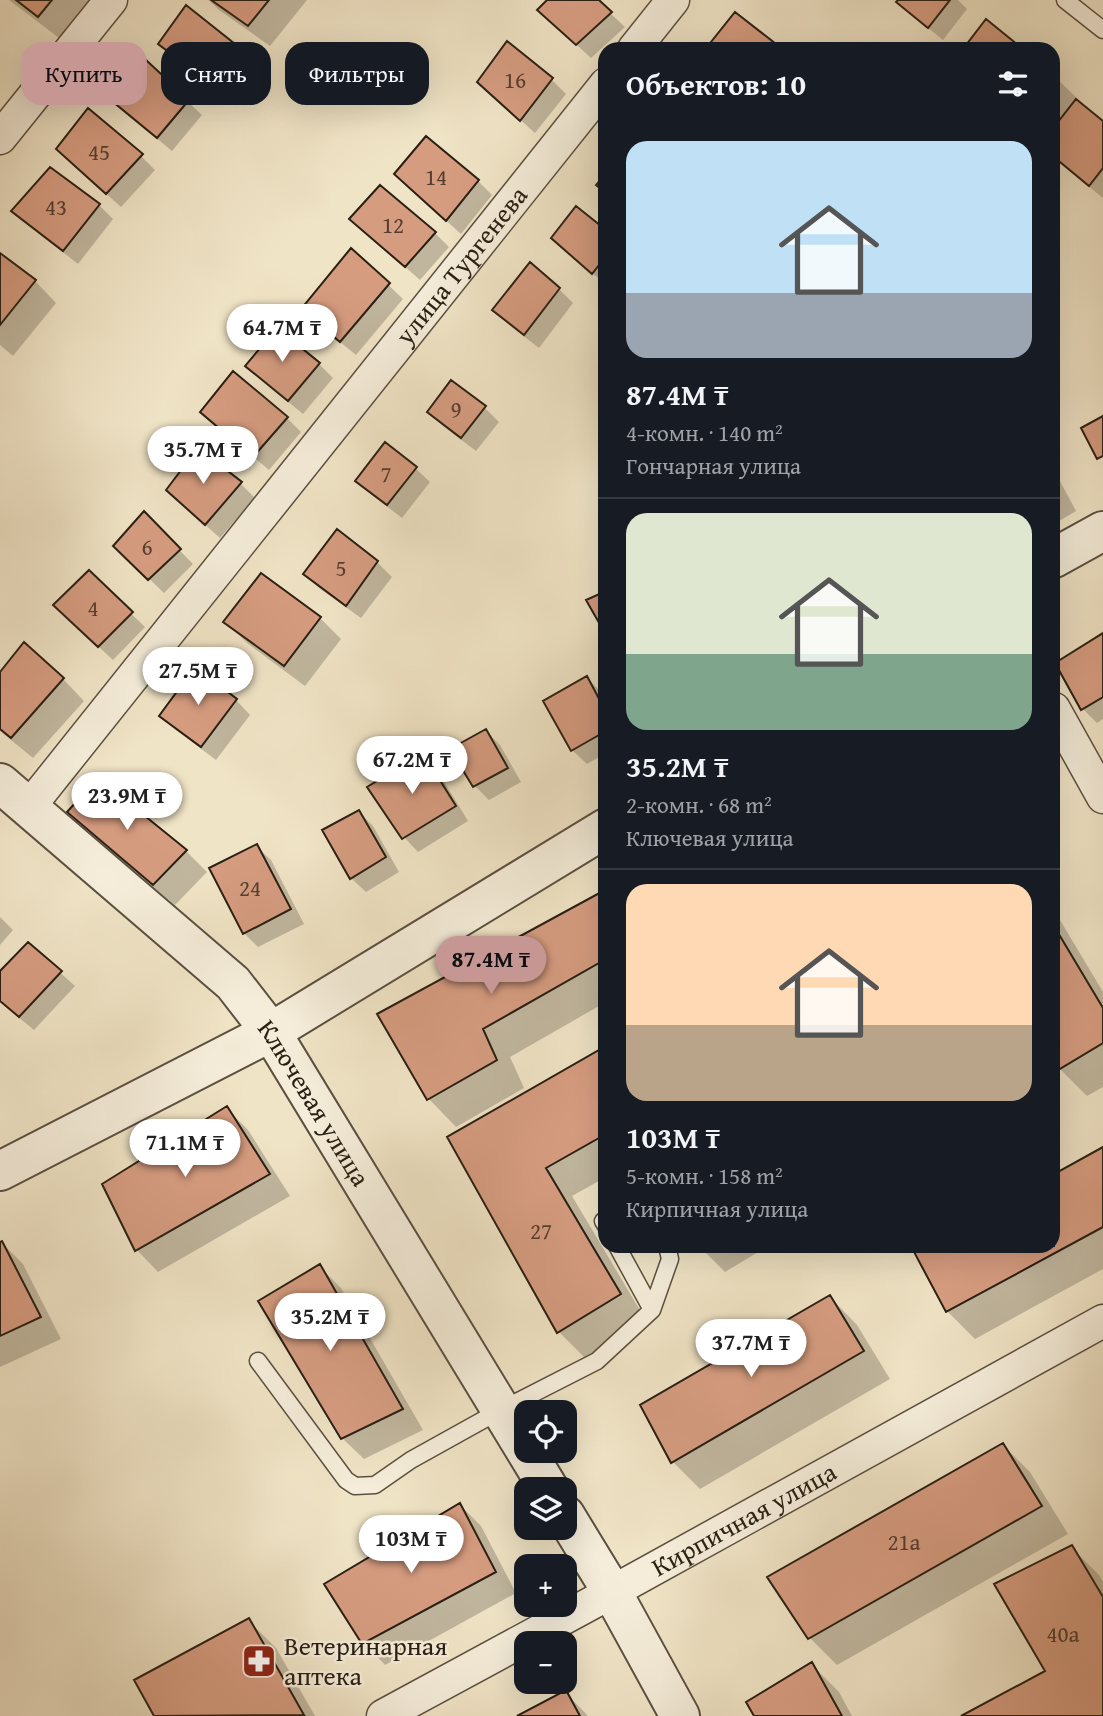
<!DOCTYPE html>
<html lang="ru">
<head>
<meta charset="utf-8">
<style>
	:root { --surface:#171b24; --page:#242831; --text:#f1f3f6; --muted:#9ea1a6; --line:#363941; --accent:#c59692 }
	body { margin:0; font-family:"Gentium Book Plus",serif; background:var(--page); color:var(--text); height:100vh; display:flex; flex-direction:column; font-size:26px; white-space:nowrap }
	* { box-sizing:border-box; margin:0 }
	p { font-size:23px; color:var(--muted) }
	.icon { flex:none; width:38px; height:38px; fill:none; stroke:currentColor; stroke-width:2; stroke-linecap:round; stroke-linejoin:round }
	.map { position:relative; flex:1; overflow:hidden }
	.sheet { position:absolute; left:598px; top:42px; width:462px; height:1211px; display:flex; flex-direction:column; background:var(--surface); border-radius:21px; box-shadow:0 7px 28px #0002 }
	.sheet>* { flex:none }
	.banner { position:absolute; left:21px; top:42px; width:472px; height:63px; display:flex; gap:14px }
	.tools { position:absolute; left:514px; top:1400px; display:grid; gap:14px }
	.tools a { display:grid; place-items:center; width:63px; height:63px; border-radius:14px; background:var(--surface); box-shadow:0 7px 28px #0002; font-size:35px }
	.price { position:absolute; translate:-50% -60px; padding:0 16px; border-radius:24px; background:#fff; color:#222; font-size:23px; line-height:46px; filter:drop-shadow(0 2px 4px #0008) }
	.price::after { content:''; position:absolute; left:50%; top:42px; width:21px; height:16px; margin-left:-10px; background:inherit; clip-path:polygon(0 0,100% 0,50% 100%) }
	.price.current { background:var(--accent); color:#111 }
	ul { padding:0; list-style:none }
	li { display:grid; align-content:center; gap:14px; height:371px; padding:0 28px }
	li+li { border-top:2px solid var(--line) }
	li span { display:grid; place-items:center; height:217px; border-radius:21px; color:#555 }
	li>.icon { margin-inline-start:auto }
	span .icon { width:126px; height:126px; fill:#fffc; stroke-width:1 }
	li b { font-size:30px }
	h2 { display:flex; justify-content:space-between; align-items:center; height:84px; padding:0 28px; font-size:30px }
	.chip { padding:0 24px; border-radius:21px; background:var(--surface); box-shadow:0 7px 28px #0002; font-size:24px; line-height:63px }
	.chip.current { background:var(--accent); color:#111 }
	.map>svg:first-child { display:block }
	.shadow { fill:#0003 }
	.building { fill:#d69c80; stroke:#291f13; stroke-width:2 }
	.lines { fill:none; stroke-linecap:round; stroke-linejoin:round }
	.service-casing { stroke:#5b5040; stroke-width:19 }
	.minor-casing { stroke:#5b5040; stroke-width:35 }
	.tertiary-casing { stroke:#5b5040; stroke-width:42 }
	.service { stroke:#f5edda; stroke-width:16 }
	.minor { stroke:#f5edda; stroke-width:32 }
	.tertiary { stroke:#f5edda; stroke-width:38 }
	.labels { text-anchor:middle; stroke-width:5; stroke-linejoin:round; paint-order:stroke }
	.number-label { font-size:23px; fill:#543e2e }
	.street-label { font-size:26px; fill:#291f13; stroke:#f5edda }
	.poi-label { font-size:26px; fill:#291f13; stroke:#f5edda; text-anchor:start }
</style>
</head>
<body>
<div class="map">
<svg width="1103" height="1716" viewBox="0 0 1103 1716">
	<rect width="100%" height="100%" fill="#f0e4c6"/>
	<filter id="stains"><feTurbulence type="fractalNoise" baseFrequency=".00286" numOctaves="4"/><feColorMatrix values="0 0 0 0 .2 0 0 0 0 .09 0 0 0 0 .02 0 0 0 .5 -.17"/></filter>
	<radialGradient id="worn" r=".72"><stop offset=".6" stop-color="#630" stop-opacity="0"/><stop offset="1" stop-color="#630" stop-opacity=".3"/></radialGradient>
	<!-- shadow -->
	<path class="shadow" d="M9,0H100L67,44Z
		M209,0H307L270,46L219,10Z
		M550,0H596L625,27L591,58L554,24Z
		M900,0H958L967,9L943,40L913,16L899,2Z
		M186,8L234,46L248,60L225,96L175,58L161,44Z
		M508,43L552,80L566,94L535,133L494,96Z
		M1054,76L1080,101L1079,103L1103,123V198L1054,158Z
		M115,101H187L202,115L172,151L129,115Z
		M141,156L155,170L121,207L72,163Z
		M478,181L492,195L461,234L410,188Z
		M380,187L435,233L449,247L420,280L366,233Z
		M99,205L113,219L78,264L28,225L14,210Z
		M606,233V285L553,238Z
		M352,250L403,299L356,355L317,323L303,309Z
		M0,255L35,281L56,303L13,356L0,345Z
		M559,289L573,303L539,348L508,324L494,310Z
		M319,364L333,378L303,414L262,380L248,366Z
		M233,374L287,418L301,432L269,470L217,426Z
		M451,382L485,408L499,422L476,451L443,426L429,412Z
		M198,450L241,484L255,498L220,538L182,504Z
		M415,468L430,482L402,518L372,495L358,481Z
		M1054,470L1076,511L1054,524Z
		M144,514L193,564L164,593L115,546Z
		M337,532L377,562L392,577L361,618L319,588L305,574Z
		M89,573L145,627L113,660L69,619Z
		M320,618L341,639L305,686L247,643L226,622Z
		M1103,635V719L1097,723L1083,709Z
		M24,645L63,679L84,701L33,758L0,731V675Z
		M195,670L236,700L250,715L216,760L176,730L161,716Z
		M587,678L601,692L606,701V753L587,764L572,750Z
		M486,731L500,745L521,782L489,800L475,786Z
		M423,755L437,770L468,821L418,852L404,837Z
		M70,812L186,851L207,872L175,905L91,834Z
		M359,812L373,826L399,872L366,892L351,878Z
		M256,846L271,860L304,924L258,947L244,933Z
		M605,892L606,1002L510,1057L524,1088L456,1127L429,1099L379,1015Z
		M1054,910L1103,992V1087L1087,1096L1059,1068L1054,1058Z
		M0,917L13,930L0,945Z
		M28,944L75,986L34,1030L0,1002V974Z
		M606,1048V1177L572,1196L647,1322L586,1359L559,1332L449,1138Z
		M227,1109L248,1130L290,1196L158,1272L137,1250L104,1185Z
		M1103,1149V1269L975,1339L947,1311L924,1246H1054V1176Z
		M2,1243L23,1264L61,1339L0,1367V1244Z
		M699,1246H768L725,1272Z
		M319,1266L341,1288L423,1430L364,1459L342,1438Z
		M830,1297L857,1325L890,1379L700,1489L673,1462Z
		M1003,1445L1030,1472L1068,1534L837,1665L810,1638Z
		M460,1505L481,1526L516,1593L385,1665L364,1643L326,1585Z
		M1071,1547L1099,1575L1103,1582V1716H965L1048,1672Z
		M248,1620L276,1648L315,1716H156L136,1681Z
		M811,1664L839,1692L852,1716H756Z
		M566,1693L588,1716H521Z"/>
	<!-- building -->
	<path class="building" d="M16,0H52L38,17Z
		M211,0H269L248,26Z
		M547,0H599L612,12L576,45L537,10Z
		M898,0H950L928,28L896,2Z
		M186,5L235,44L210,83L158,44Z
		M735,12L776,44L772,49H720L711,42Z
		M986,19L1023,49H963Z
		M507,41L553,78L520,121L477,82Z
		M146,60L189,100L157,138L112,101Z
		M1076,99L1103,121V168L1089,186L1054,157V127Z
		M88,108L143,154L106,194L56,149Z
		M426,136L479,180L446,221L394,174Z
		M50,167L100,204L63,251L11,211Z
		M606,173V193L596,185Z
		M380,185L436,232L405,267L349,219Z
		M576,206L606,230V256L592,274L551,238Z
		M351,248L390,283L340,342L301,309Z
		M0,253L36,280L0,325Z
		M530,262L560,288L524,335L492,310Z
		M277,328L320,363L288,401L245,366Z
		M233,371L288,417L253,457L200,412Z
		M451,380L486,406L461,438L427,412Z
		M1103,416V456L1097,459L1081,428Z
		M385,442L417,467L387,505L355,481Z
		M198,448L242,482L205,525L166,490Z
		M144,511L181,549L148,580L113,546Z
		M337,529L378,561L346,606L303,574Z
		M89,570L133,612L98,647L53,605Z
		M261,573L321,617L284,666L223,622Z
		M606,591V635L586,600Z
		M1103,633V697L1081,710L1055,663Z
		M24,642L64,678L11,738L0,729V672Z
		M195,667L237,699L201,747L159,716Z
		M587,676L606,712V731L571,751L543,701Z
		M486,729L508,768L473,787L450,749Z
		M423,753L456,806L402,839L367,787Z
		M98,778L187,850L153,885L67,812Z
		M359,810L386,857L350,879L322,830Z
		M257,844L291,909L243,934L209,868Z
		M605,890L606,959L483,1029L497,1060L427,1100L377,1014Z
		M1054,926L1103,1008V1043L1058,1070L1054,1062Z
		M28,942L62,971L19,1017L0,1001V971Z
		M606,1046V1134L546,1168L621,1294L557,1333L447,1137Z
		M227,1106L270,1174L135,1251L102,1184Z
		M1103,1147V1227L946,1312L913,1250L920,1246H1054V1174Z
		M2,1241L41,1317L0,1336V1242Z
		M320,1264L403,1409L341,1439L258,1301Z
		M830,1295L864,1351L671,1463L640,1405Z
		M1003,1443L1042,1506L808,1639L767,1577Z
		M460,1503L496,1572L362,1644L324,1584Z
		M1072,1545L1103,1597V1716H961L1045,1671L994,1584Z
		M249,1618L304,1715L154,1716L134,1680Z
		M812,1662L842,1716H754L746,1702Z
		M566,1690L580,1716H517Z"/>
	<g class="lines">
		<!-- service casing -->
		<g class="service-casing">
			<path id="service" d="M1065,0L1103,30
				M603,1221L606,1226
				M617,1246L652,1310
				M258,1361L346,1480L355,1486L375,1485L411,1460L501,1410L597,1361L652,1310L670,1259L667,1246"/>
		</g>
		<!-- minor casing -->
		<g class="minor-casing">
			<g id="minor">
				<path d="M634,49L673,0"/>
				<path d="M0,138L111,0"/>
				<path d="M1054,709L1103,797"/>
				<path id="s1" d="M29,807L606,84"/>
				<path id="s2" d="M383,1716L612,1592L1103,1321"/>
			</g>
		</g>
		<!-- tertiary casing -->
		<g class="tertiary-casing">
			<g id="tertiary">
				<path d="M1054,558L1103,531"/>
				<path id="s3" d="M0,783L233,983L271,1032L549,1489"/>
				<path d="M0,1171L271,1032L606,828"/>
				<path d="M565,1515L612,1592L680,1716"/>
			</g>
		</g>
		<!-- service -->
		<use href="#service" class="service"/>
		<!-- minor -->
		<use href="#minor" class="minor"/>
		<!-- tertiary -->
		<use href="#tertiary" class="tertiary"/>
	</g>
	<!-- icons -->
	<defs>
		<g id="pharmacy-square" transform="scale(1.75)"><rect x="-9" y="-9" width="18" height="18" rx="4" fill="#8f2418" stroke="#f5edda"/><path d="M-2-6h4v4h4v4h-4v4h-4v-4h-4v-4h4Z" fill="#fff"/></g>
	</defs>
	<g fill-rule="evenodd">
		<use href="#pharmacy-square" x="259" y="1661"/>
	</g>
	<g class="labels">
		<!-- number labels -->
		<g class="number-label">
			<text x="515" y="88">16</text>
			<text x="99" y="160">45</text>
			<text x="436" y="185">14</text>
			<text x="56" y="215">43</text>
			<text x="393" y="233">12</text>
			<text x="456" y="417">9</text>
			<text x="386" y="482">7</text>
			<text x="147" y="555">6</text>
			<text x="341" y="576">5</text>
			<text x="93" y="616">4</text>
			<text x="250" y="896">24</text>
			<text x="541" y="1239">27</text>
			<text x="904" y="1550">21а</text>
			<text x="1063" y="1642">40а</text>
		</g>
		<!-- street labels -->
		<g class="street-label">
			<text dy="9" stroke="none"><textPath href="#s1" startOffset="693">улица Тургенева</textPath></text>
			<text dy="9" stroke="none"><textPath href="#s3" startOffset="452">Ключевая улица</textPath></text>
			<text dy="9" stroke="none"><textPath href="#s2" startOffset="411">Кирпичная улица</textPath></text>
		</g>
		<!-- poi labels -->
		<g class="poi-label">
			<text x="284" y="1655">Ветеринарная<tspan x="284" dy="30">аптека</tspan></text>
		</g>
	</g>
	<rect width="100%" height="100%" filter="url(#stains)"/>
	<rect width="100%" height="100%" fill="url(#worn)"/>
</svg>
<div class="tools">
<a><svg class="icon" aria-label="locate" viewBox="0 0 24 24"><circle cx="12" cy="12" r="6"/><path d="M12 2v4M12 18v4M2 12h4M18 12h4"/></svg></a>
<a><svg class="icon" aria-label="layers" viewBox="0 0 24 24"><path d="M12 4l9 5-9 5-9-5zM3 14l9 5 9-5"/></svg></a>
<a>+</a>
<a>−</a>
</div>
<b class="price" style="left:282px;top:364px">64.7M ₸</b>
<b class="price" style="left:203px;top:486px">35.7M ₸</b>
<b class="price" style="left:198px;top:707px">27.5M ₸</b>
<b class="price" style="left:412px;top:796px">67.2M ₸</b>
<b class="price" style="left:127px;top:832px">23.9M ₸</b>
<b class="price current" style="left:491px;top:996px">87.4M ₸</b>
<b class="price" style="left:185px;top:1179px">71.1M ₸</b>
<b class="price" style="left:330px;top:1353px">35.2M ₸</b>
<b class="price" style="left:751px;top:1379px">37.7M ₸</b>
<b class="price" style="left:411px;top:1575px">103M ₸</b>
<div class="banner">
<a class="chip current">Купить</a>
<a class="chip">Снять</a>
<a class="chip">Фильтры</a>
</div>
<section class="sheet">
<h2>Объектов: 10<svg class="icon" aria-label="filters" viewBox="0 0 24 24"><path d="M4 7h16M4 17h16"/><circle cx="9" cy="7" r="2"/><circle cx="15" cy="17" r="2"/></svg></h2>
<ul>
<li><span style="background:linear-gradient(#bfe0f5 70%,#9aa5b1 0)"><svg class="icon" aria-label="home" viewBox="0 0 24 24"><path d="M3 11l9-7 9 7M6 9v11h12V9"/></svg></span><div><b>87.4M ₸</b><p>4-комн. · 140 m²</p><p>Гончарная улица</p></div></li>
<li><span style="background:linear-gradient(#dfe7d0 65%,#7fa58c 0)"><svg class="icon" aria-label="home" viewBox="0 0 24 24"><path d="M3 11l9-7 9 7M6 9v11h12V9"/></svg></span><div><b>35.2M ₸</b><p>2-комн. · 68 m²</p><p>Ключевая улица</p></div></li>
<li><span style="background:linear-gradient(#ffd9b3 65%,#b9a48a 0)"><svg class="icon" aria-label="home" viewBox="0 0 24 24"><path d="M3 11l9-7 9 7M6 9v11h12V9"/></svg></span><div><b>103M ₸</b><p>5-комн. · 158 m²</p><p>Кирпичная улица</p></div></li>
</ul>
</section>
</div>
</body>
</html>
